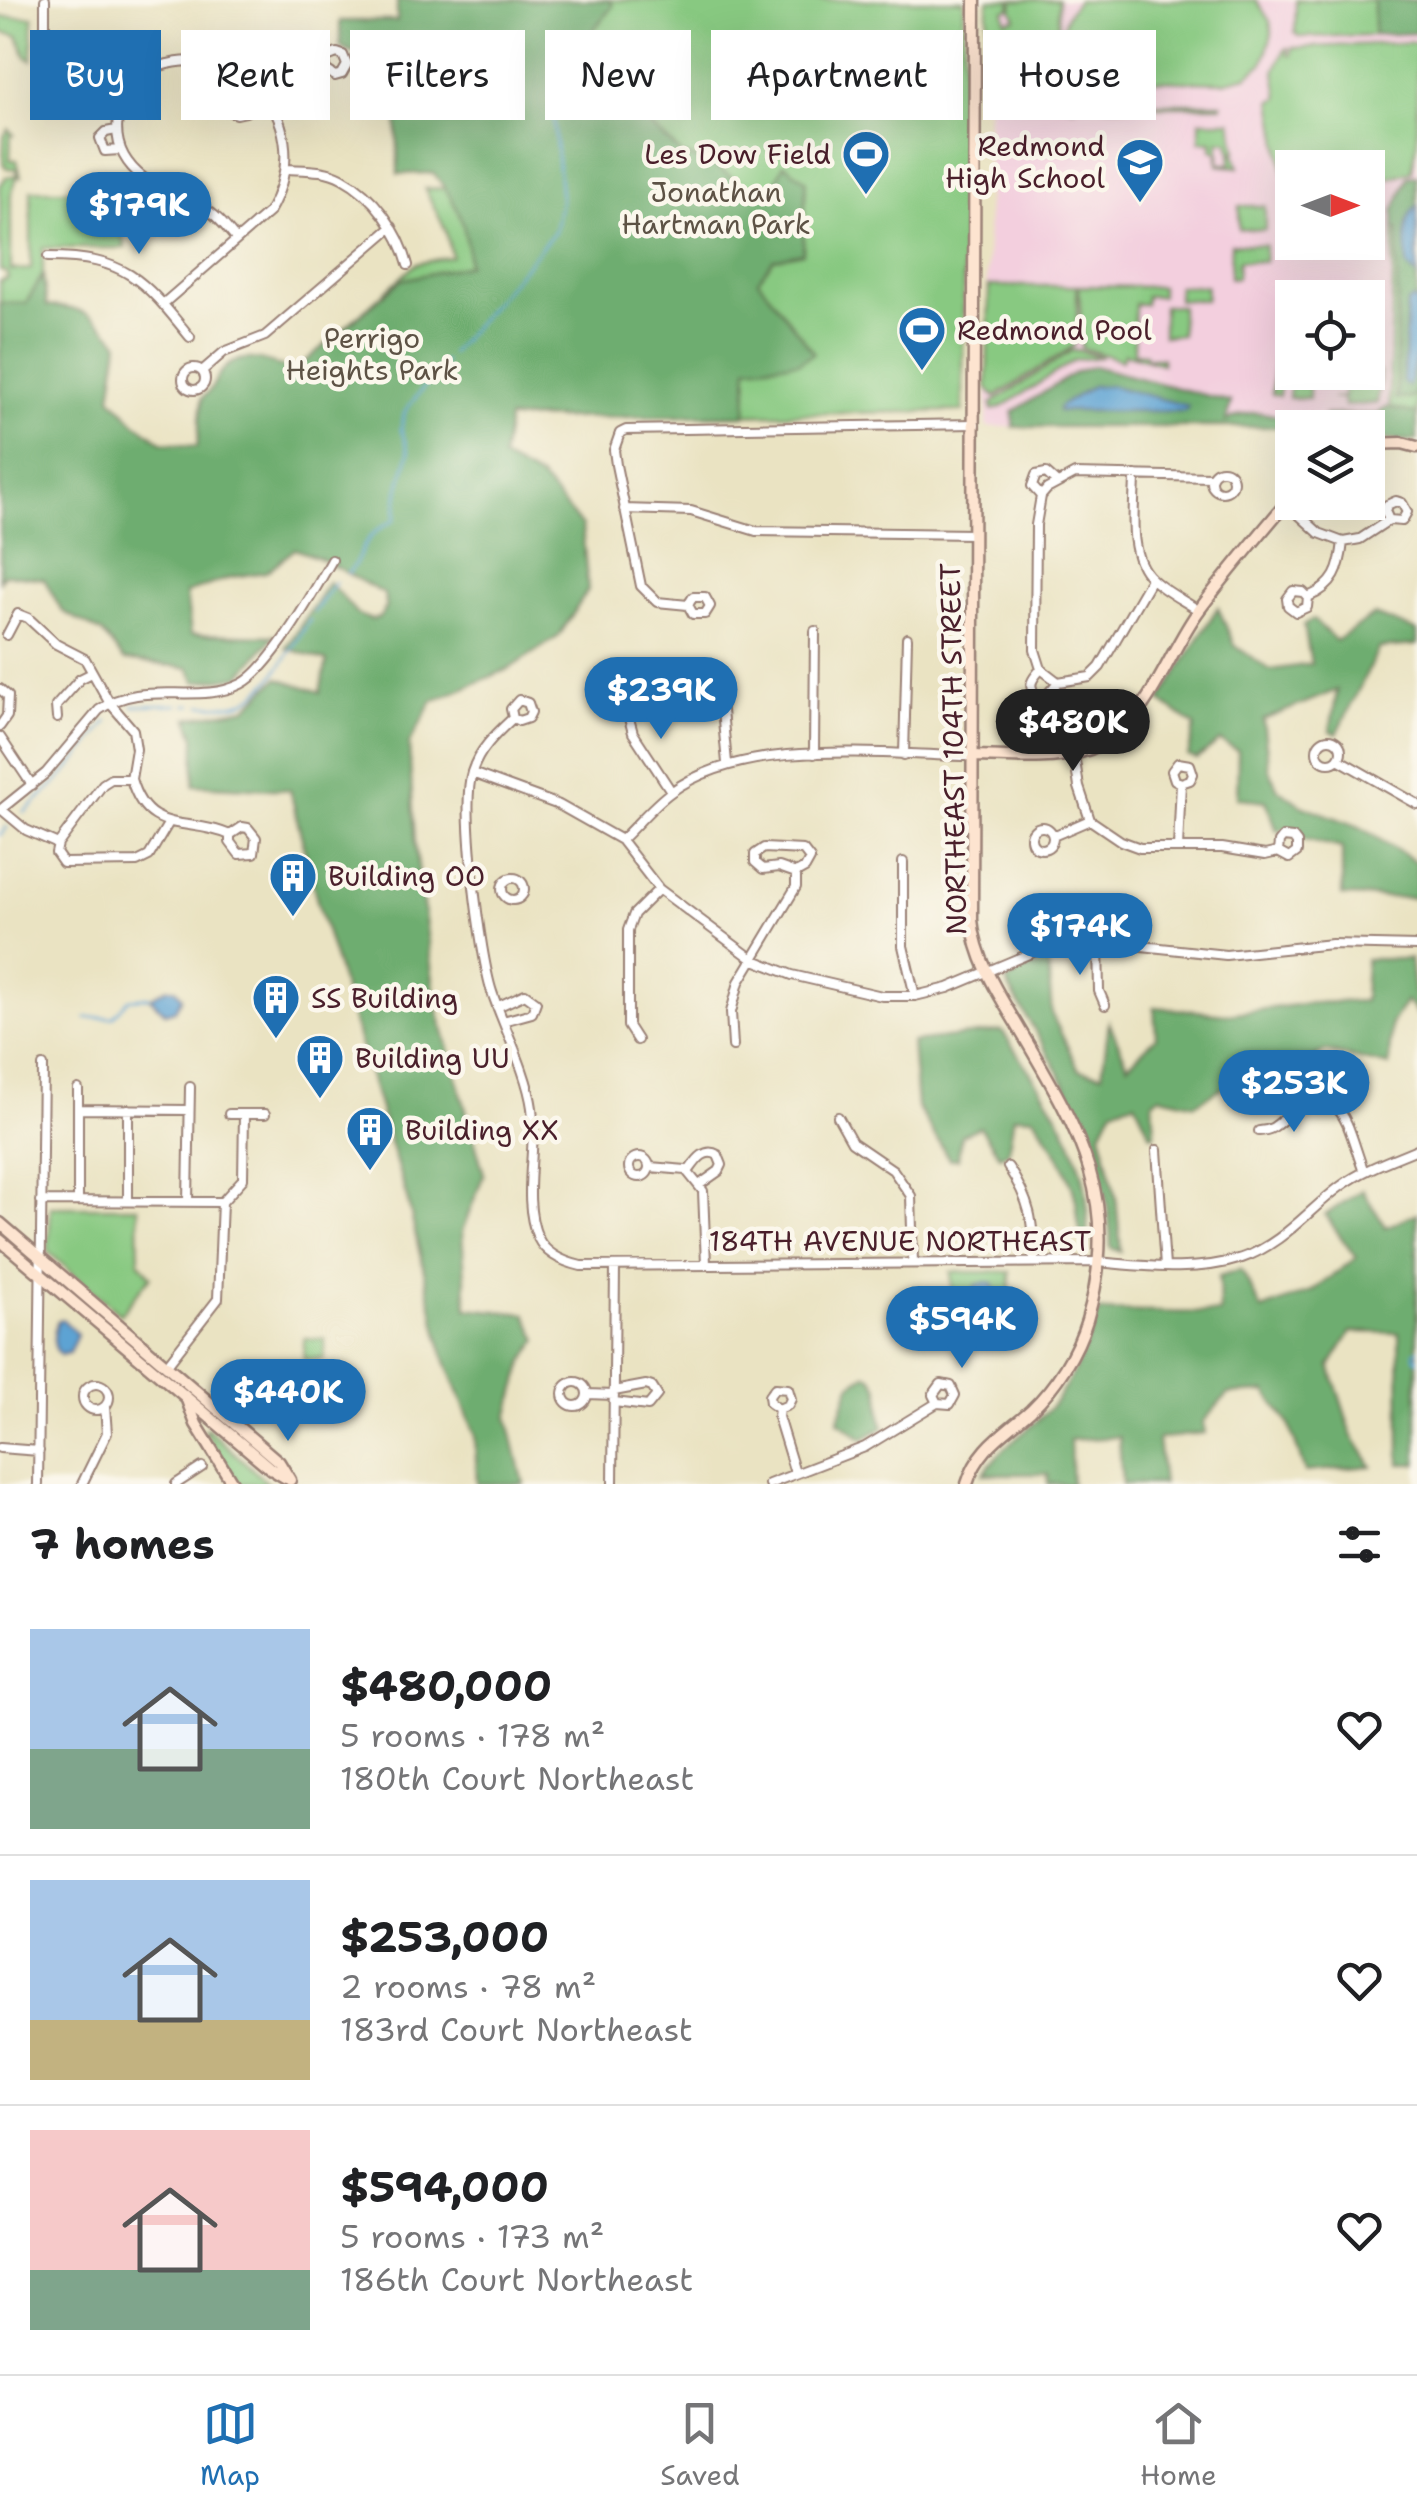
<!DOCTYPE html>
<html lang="en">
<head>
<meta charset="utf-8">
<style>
	:root { --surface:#fff; --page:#f2f2f2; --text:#202124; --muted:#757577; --line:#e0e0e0; --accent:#1f6fb2 }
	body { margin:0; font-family:"Shantell Sans",sans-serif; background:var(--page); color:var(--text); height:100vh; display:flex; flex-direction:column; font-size:38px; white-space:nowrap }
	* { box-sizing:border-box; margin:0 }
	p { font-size:32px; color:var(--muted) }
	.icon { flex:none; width:55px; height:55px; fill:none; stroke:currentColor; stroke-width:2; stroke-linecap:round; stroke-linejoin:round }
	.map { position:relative; height:1484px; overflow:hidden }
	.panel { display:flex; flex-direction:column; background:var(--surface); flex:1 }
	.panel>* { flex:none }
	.hud { position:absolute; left:30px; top:30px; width:1358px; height:90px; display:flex; gap:20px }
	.needle { width:65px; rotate:90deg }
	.buttons { position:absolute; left:1275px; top:150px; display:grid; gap:20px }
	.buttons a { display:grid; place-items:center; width:110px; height:110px; border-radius:0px; background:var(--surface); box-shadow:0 10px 40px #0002; font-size:50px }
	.price { position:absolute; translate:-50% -85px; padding:0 22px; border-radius:35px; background:var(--accent); color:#fff; font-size:32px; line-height:65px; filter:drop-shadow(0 2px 5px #0008) }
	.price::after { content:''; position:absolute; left:50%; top:60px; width:30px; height:22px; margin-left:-15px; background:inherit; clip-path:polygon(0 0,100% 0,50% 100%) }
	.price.selected { background:#222; color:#fff }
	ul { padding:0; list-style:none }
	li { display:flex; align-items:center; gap:30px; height:250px; padding:0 30px }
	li+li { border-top:2px solid var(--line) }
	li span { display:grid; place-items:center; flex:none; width:280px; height:200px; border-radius:0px; color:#555 }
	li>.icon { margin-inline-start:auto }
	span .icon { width:120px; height:120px; fill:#fffc; stroke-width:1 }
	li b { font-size:42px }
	h2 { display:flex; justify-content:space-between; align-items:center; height:120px; padding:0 30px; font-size:42px }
	.chip { padding:0 35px; border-radius:0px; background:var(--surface); box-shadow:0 10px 40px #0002; font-size:35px; line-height:90px }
	.chip.selected { background:var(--accent); color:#fff }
	.tab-bar { display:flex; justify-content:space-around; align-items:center; height:140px; border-top:2px solid var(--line); background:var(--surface); font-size:28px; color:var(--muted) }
	.tab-bar a { display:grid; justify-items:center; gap:5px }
	.tab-bar .selected { color:var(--accent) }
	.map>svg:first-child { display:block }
	.built { fill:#f3cfde; fill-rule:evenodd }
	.green { fill:#88c981; stroke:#697456; stroke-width:2.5 }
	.forest { fill:#6ead6f; stroke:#5c664d; stroke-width:2.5 }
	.water { fill:#5da3d3; stroke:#54617f; stroke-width:2.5 }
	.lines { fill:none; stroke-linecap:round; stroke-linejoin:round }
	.stream { stroke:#5da3d3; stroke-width:2.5 }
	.street-casing { stroke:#9a8176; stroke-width:12 }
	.secondary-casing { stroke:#9a8176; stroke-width:15 }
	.street { stroke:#fff; stroke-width:8 }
	.secondary { stroke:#fde4d0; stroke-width:10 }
	.labels { text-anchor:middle; stroke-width:9; stroke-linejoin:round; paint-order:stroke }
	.poi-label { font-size:28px; fill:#4a1f2b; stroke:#fbf7ec; text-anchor:start }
	.park-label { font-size:28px; fill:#5d5245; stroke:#fbf7ec }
	.street-label { font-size:28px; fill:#4a1f2b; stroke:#fbf7ec }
</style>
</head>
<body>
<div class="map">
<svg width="1417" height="1484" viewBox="0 0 1417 1484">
	<rect width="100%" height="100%" fill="#fbf7ec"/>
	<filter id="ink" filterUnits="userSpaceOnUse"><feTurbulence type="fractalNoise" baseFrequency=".01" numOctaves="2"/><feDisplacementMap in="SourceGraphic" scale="20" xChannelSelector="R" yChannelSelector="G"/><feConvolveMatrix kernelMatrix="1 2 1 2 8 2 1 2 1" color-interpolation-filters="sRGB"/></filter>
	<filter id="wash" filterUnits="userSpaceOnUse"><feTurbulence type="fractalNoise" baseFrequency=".0048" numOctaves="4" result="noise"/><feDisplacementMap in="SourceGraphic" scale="40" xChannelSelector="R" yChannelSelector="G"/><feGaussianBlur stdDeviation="2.25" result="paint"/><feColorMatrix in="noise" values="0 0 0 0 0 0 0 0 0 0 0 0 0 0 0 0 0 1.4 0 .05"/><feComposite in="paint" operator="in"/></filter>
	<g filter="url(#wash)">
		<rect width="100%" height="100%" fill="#eae3c2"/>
		<!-- built -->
		<path class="built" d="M988,0H1417V427H987ZM1292,168H1368V242H1292ZM1292,298H1368V372H1292Z"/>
		<!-- green -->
		<path class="green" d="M508,0H964L963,411L508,419L410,372L293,374L416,264L452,256L445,229L425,189L508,186Z
			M988,0H1012L1010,8L1004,11L1006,21L1016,18L1012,10L1013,0H1058V42L1068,65V101L1074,102V107L1059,103L991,104L987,93Z
			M1078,0H1256L1270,21L1272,35L1263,63L1247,76L1224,82L1095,79C1061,64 1051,28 1078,0Z
			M1296,0H1374V35L1300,37L1295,33Z
			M0,17H33L32,60L26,57L18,36L0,32Z
			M1417,42V140L1412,171L1390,178L1368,174V168L1300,166L1292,168V174H1284L1272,101L1279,98L1275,71L1285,49L1288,48V55H1292V48Z
			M1103,103H1221L1222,106H1104Z
			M1200,121H1231L1237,151H1231L1229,141H1219V164H1231V153H1235L1239,167L1218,165V152L1212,150V141H1200Z
			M9,129L14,135H11L10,160H17L21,177H17L11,195V270L31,269V190H99C100,213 124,226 125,248H43V275L26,303H0V281L8,278L6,272L0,270V186L6,177L18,175L17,169L7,168L3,164L4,136Z
			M1239,206H1265V230L1239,229Z
			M1394,229H1398L1396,398H1412L1417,389V414L1390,408L1389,400Z
			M1231,244L1265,245V262L1238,261L1237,278H1230Z
			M989,286H1077V339L1074,346L995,397L987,387Z
			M1079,286L1161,287V296H1146L1145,304H1135L1134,353L1145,354L1146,358H1162V364L1124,353L1122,360L1082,348Z
			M1178,286H1206V300H1178Z
			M1163,306H1181V335L1163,336Z
			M1077,350L1102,357L1075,360L1004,406L992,410L991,404L997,400L1071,351Z
			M1274,355H1280L1282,364L1291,365L1292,362V372L1309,373V398H1289L1290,383L1280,386L1279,396L1272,394Z
			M1368,365H1372V372H1380L1377,403L1344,406L1343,398H1332L1344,397V373L1368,372Z
			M51,1207H138L139,1261L151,1276L120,1314L48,1252Z
			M951,1272H1010V1317H954Z
			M304,1338L325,1339L324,1359H304Z
			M207,1428L269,1484H236L204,1430Z"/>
		<!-- forest -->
		<path class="forest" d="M397,0H609L613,6L572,56L682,154L715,166L732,177L736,187L772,191L784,164L806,180L803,253L774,259L758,280L814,353L799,362L748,367L746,415L508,419L502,458L541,479L582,526L588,590L559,636L509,669L433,701L409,744L415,843L436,1003L484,1174L462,1231L467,1308L526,1314L538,1340L524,1361L508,1417L524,1484H477L475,1434L443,1354L408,1202L317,901L290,790L194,785L195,737L188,718L246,708L278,678L320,692L327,661L286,648L329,582L358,615L372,620L380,617L386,607L384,594L321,559L295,549L266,572L232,577L186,593L191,634L274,636L240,676L196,682L189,668L124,660L102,633L62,611L44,579L4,574L0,581V303H26L43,275L47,306C85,308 96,315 119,343L111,397L136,423L162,442L197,447L202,398C215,388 213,381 222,371C242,348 271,363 294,371L401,280L468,265C468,226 457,202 433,173L398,174L397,63C379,57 354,56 340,46V21H397Z
			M1374,0H1417V33L1374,35Z
			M1417,175V389L1412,398L1396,399L1398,229H1394V211L1408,177Z
			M1093,366L1231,402L1226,421C1260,402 1287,421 1322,427L1325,415L1377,414L1387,407L1417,414V441L1368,439V428H1292V487L1284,496L1282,427H1013V412L1076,372Z
			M1218,607L1234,645L1270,670L1311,664L1304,625L1313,619L1336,641L1374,615L1417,631V645L1379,648L1337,734L1330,731L1337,690L1263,720L1269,769L1278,789L1301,805L1360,827L1417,863V898L1342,896V848L1305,839L1288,828L1277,831L1266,801L1237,798L1238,751L1220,741L1197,759L1188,756L1195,726L1160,701Z
			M1366,959H1410L1417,1014L1406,1001L1391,1024L1389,1066L1326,1051L1315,1057L1308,1080V1091L1297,1059L1218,1090L1195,1104L1161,1096L1153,1101L1155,1134L1151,1135L1135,1102L1113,1108L1101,1132L1116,1198L1121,1252L1111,1248C1109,1144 1057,1069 1006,982L1024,970L1048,962L1052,1015L1079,1070L1102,1074L1109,1022L1128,1065L1156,1037L1154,1007L1227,1014L1310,1003L1364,1001Z
			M1002,1031C1032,1076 1073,1127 1084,1181C1089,1202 1087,1223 1087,1244C1076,1232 1079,1212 1075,1197C1068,1167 1051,1142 1034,1117L1014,1116L1008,1152L1000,1156L980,1127L961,1135L958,1159H949L917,1107L912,1042Z
			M1362,1190L1386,1227L1417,1213V1464H1400L1399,1333L1351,1332L1330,1366L1352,1435L1372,1466L1305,1472L1289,1424L1266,1392L1228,1394L1203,1422L1205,1433L1158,1439L1163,1484H1122L1119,1437L1070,1440L1072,1484H1048V1474H983C1002,1445 1027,1433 1049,1409C1074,1380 1086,1346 1099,1311L1220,1313L1219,1276L1241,1269L1262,1310L1312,1291L1356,1258L1325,1215Z
			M867,1374C889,1387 875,1407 884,1427L863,1439L838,1421L850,1385Z"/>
		<!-- water -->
		<path class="water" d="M1417,206V277L1407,266C1407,247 1401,218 1417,206Z
			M1412,299L1417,302V354L1409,386L1403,382L1407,304Z
			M1092,386H1112L1188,406L1185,411H1058L1059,407Z
			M167,988L176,989L182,997L175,1010L165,1013L150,998Z
			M986,1282L993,1283L997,1295L995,1308L990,1312H963V1297L971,1293L976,1285Z
			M63,1320L77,1334L69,1353L60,1355C51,1345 53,1333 58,1321Z"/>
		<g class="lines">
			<!-- stream -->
			<path class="stream" d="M451,353L555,231L561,198L551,91
				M348,573C360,561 361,546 372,535C378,529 388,524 395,519L399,489L409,453L401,429L405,411L445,361
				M314,612L336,582
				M186,705H192
				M202,705C214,705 231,707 243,702C273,688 292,646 310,620
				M133,706L178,705
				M24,813L67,772L108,721
				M0,835L7,827
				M85,1018L113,1017L129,999L150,997
				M1417,1350L1414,1352L1417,1360"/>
		</g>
	</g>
	<g filter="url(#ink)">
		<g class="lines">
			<!-- street casing -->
			<g class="street-casing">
				<path id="street" d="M45,0V51L48,60L56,64L95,67L128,82
					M245,80L229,98L231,112L237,114L246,112L261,94
					M128,82C223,18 326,114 269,212L163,304
					M128,82C109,128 112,162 159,188C173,195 188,199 202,207C216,214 226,227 236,239
					M254,86C277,64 292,58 324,63L326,70L335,76L342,74L347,65L343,55L337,53L327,57L324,63
					M116,130L106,132L100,138L105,151L120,150
					M287,169C305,170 326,169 342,178C374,195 399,231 408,265
					M48,257C126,257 143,279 190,337
					M183 379a11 11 0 1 1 22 0a11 11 0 1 1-22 0Z
					M202,371L224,352L265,336L392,227
					M1211 481a11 11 0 1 1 22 0a11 11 0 1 1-22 0Z
					M1135,475C1135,506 1126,554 1151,578C1164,591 1183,600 1198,610
					M1041,496L1032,486L1036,475L1046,473L1056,482
					M1286,503L1319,533L1343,542L1360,539L1389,520L1402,521L1407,512L1402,503L1396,501L1387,505L1385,511L1389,520
					M624,509L691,511L756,531L973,534
					M1151,579L1100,667L1090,677L1058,682L1041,669L1035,650L1036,525L1041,496L1047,489L1075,474L1211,477
					M1308,597L1307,607L1296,612L1288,606L1287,599L1293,591L1303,592L1308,597C1335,586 1340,569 1343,542
					M688,605L693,614H705L710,606L705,597H693L688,605L657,602L641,586L616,465L614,450L620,433L626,430L975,424
					M7,635L18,614L28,618L56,644L85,659L109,702L133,730L136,749L131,779H111L103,784L58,844
					M1041,669C1034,677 1026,685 1036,695L1046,696L1058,682
					M0,689L8,696L7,716L0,726
					M721,700L727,763
					M625,704L633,733L671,791
					M57,718L56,706L80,679L92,673
					M513,718L511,709L519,700L528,703L531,712L528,718L519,721L513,718C497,733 479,749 472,772C461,806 480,956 492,992C504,1028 527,1072 532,1108C537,1150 521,1199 538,1238C546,1255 564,1262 581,1266L1097,1262C1145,1266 1196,1273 1242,1258C1283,1244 1308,1210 1341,1186C1364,1169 1391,1160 1417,1149
					M0,737L32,785
					M1317 751a12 12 0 1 1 24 0a12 12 0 1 1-24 0Z
					M814,754L815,631
					M1074,754L1079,787L1090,820
					M904,755L907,638
					M1338,759L1417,804
					M472,773L559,805L621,840L659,889L754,960L792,975L882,996H915L948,988L1043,948L1073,944H1123L1226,955L1332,944L1417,946
					M131,779C148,838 188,816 230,835V842L239,854L254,853L256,838L248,828L242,827L230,835
					M0,810L46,773L99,710C142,678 197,706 241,684C270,670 315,590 332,560
					M2,810L26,830L58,844
					M1031 838a11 11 0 1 1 22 0a11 11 0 1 1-22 0Z
					M1053,836L1090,820L1121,841L1140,848H1222L1265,855L1278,852L1289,858L1297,852V843L1293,838L1283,837L1279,842L1278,852
					M621,840C637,825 653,805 671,792C745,737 883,755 972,756
					M58,844L56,853L63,863L137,862L149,856L168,824
					M1178,848L1181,783L1175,780L1172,771L1178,763L1190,765L1193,774L1190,780L1181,783
					M903,862V946L915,996
					M502 889a11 11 0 1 1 22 0a11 11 0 1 1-22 0Z
					M1098,943L1099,991L1105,1005
					M497,1007L525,994L536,1002L532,1013L503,1021
					M637,1040L628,1026V930L634,914L659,889
					M733,1046L731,1012L739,982L796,887V873L805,868L810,859L803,850L764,848L755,854V862L763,869L779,867L796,873
					M78,1109L189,1110
					M128,1109V1201
					M229,1114H265
					M838,1117L852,1142L893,1170L911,1196L913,1263
					M1259,1131C1271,1131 1277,1125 1286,1117C1343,1073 1347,1128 1364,1172
					M1157,1150L1165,1267
					M629 1167a10 10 0 1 1 20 0a10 10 0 1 1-20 0Z
					M650,1167L686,1170L703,1191L706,1264
					M1008,1167C1031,1202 1033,1221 1034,1262
					M688,1172C696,1161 704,1147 718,1155L722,1165L719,1171L699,1185
					M41,1201L222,1202
					M78,1201V1089
					M188,1202L190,1087
					M222,1202L243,1179L244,1114
					M166,1366L218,1299L222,1202
					M563 1394a12 12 0 1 1 24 0a12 12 0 1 1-24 0Z
					M83 1397a13 13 0 1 1 26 0a13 13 0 1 1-26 0Z
					M587,1394L614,1395
					M614,1402L648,1406L657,1395L652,1387L646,1385L614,1391
					M779,1409L770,1403L769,1396L775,1388L788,1389L791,1399L788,1405L779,1409L778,1417L795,1473
					M0,1448L39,1451
					M38,1484L43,1066
					M82,1484L107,1433L105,1407
					M176,1484L202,1467
					M613,1484L615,1266
					M769,1484L865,1447L937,1403L950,1404L955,1395L951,1386L941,1384L933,1395L937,1403"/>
			</g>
			<!-- secondary casing -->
			<g class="secondary-casing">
				<path id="secondary" d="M1368,444L1402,443L1417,447
					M972,756C1012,756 1065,764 1101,744C1151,718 1168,651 1200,609C1229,570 1261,533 1292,496
					M0,1223L279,1462L290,1480
					M0,1240L271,1469L286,1478
					M187,1400L196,1424L233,1484
					M967,1484C978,1448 1004,1434 1031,1410C1056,1386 1077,1353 1087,1320C1123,1197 1076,1126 1017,1025C997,992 976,959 972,920L975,0"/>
			</g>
			<!-- street -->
			<use href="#street" class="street"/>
			<!-- secondary -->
			<use href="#secondary" class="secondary"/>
		</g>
	</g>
	<!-- icons -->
	<defs>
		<g id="stadium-pin" transform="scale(2.5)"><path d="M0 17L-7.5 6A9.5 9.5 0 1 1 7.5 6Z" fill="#1f6fb2" stroke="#fbf7ec"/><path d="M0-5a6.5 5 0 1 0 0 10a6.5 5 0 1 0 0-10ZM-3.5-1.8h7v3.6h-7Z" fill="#fff"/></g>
		<g id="school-pin" transform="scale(2.5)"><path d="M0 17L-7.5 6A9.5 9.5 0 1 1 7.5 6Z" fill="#1f6fb2" stroke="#fbf7ec"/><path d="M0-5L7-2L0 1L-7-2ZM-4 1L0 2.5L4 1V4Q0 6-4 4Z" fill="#fff"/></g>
		<g id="building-pin" transform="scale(2.5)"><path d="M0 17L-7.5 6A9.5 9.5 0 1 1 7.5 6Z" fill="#1f6fb2" stroke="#fbf7ec"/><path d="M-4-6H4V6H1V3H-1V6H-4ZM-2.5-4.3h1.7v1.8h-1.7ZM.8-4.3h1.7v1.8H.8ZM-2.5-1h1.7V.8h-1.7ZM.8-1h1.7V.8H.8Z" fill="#fff"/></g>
	</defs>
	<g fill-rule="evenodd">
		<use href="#stadium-pin" x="866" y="154"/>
		<use href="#school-pin" x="1140" y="162"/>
		<use href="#stadium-pin" x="922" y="330"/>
		<use href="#building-pin" x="293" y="876"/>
		<use href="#building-pin" x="276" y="998"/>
		<use href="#building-pin" x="320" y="1058"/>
		<use href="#building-pin" x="370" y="1130"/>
	</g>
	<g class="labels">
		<!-- poi labels -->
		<g class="poi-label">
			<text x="1105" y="156" text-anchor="end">Redmond<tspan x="1105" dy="32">High School</tspan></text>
			<text x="831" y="164" text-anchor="end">Les Dow Field</text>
			<text x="957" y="340">Redmond Pool</text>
			<text x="328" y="886">Building OO</text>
			<text x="311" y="1008">SS Building</text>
			<text x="355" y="1068">Building UU</text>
			<text x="405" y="1140">Building XX</text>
		</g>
		<!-- park labels -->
		<g class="park-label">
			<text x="716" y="202">Jonathan<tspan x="716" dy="32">Hartman Park</tspan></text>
			<text x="372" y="348">Perrigo<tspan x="372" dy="32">Heights Park</tspan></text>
		</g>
		<!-- street labels -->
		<g class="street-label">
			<text transform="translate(953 749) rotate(-91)" y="10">NORTHEAST 104TH STREET</text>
			<text x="900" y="1251">184TH AVENUE NORTHEAST</text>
		</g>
	</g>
</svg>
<div class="buttons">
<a><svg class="needle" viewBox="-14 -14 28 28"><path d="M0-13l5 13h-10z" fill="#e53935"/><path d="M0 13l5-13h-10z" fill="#757577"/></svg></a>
<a><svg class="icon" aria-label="locate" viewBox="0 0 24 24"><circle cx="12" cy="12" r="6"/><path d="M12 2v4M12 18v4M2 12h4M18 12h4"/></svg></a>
<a><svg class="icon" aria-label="layers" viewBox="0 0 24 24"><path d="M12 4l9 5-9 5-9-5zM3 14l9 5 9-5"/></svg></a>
</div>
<b class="price" style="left:139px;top:257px">$179K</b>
<b class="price" style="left:661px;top:742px">$239K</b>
<b class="price selected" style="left:1073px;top:774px">$480K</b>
<b class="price" style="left:1080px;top:978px">$174K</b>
<b class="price" style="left:1294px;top:1135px">$253K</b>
<b class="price" style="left:962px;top:1371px">$594K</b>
<b class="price" style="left:288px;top:1444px">$440K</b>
<div class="hud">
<a class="chip selected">Buy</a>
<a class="chip">Rent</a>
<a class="chip">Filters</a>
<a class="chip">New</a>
<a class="chip">Apartment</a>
<a class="chip">House</a>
</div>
</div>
<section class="panel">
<h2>7 homes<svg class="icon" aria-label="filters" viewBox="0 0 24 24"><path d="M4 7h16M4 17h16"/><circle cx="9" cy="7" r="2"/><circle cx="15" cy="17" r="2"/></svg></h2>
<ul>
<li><span style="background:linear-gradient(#a9c7e8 60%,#7fa58c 0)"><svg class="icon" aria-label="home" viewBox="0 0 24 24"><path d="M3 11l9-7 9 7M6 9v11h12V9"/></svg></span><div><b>$480,000</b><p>5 rooms · 178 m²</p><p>180th Court Northeast</p></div><svg class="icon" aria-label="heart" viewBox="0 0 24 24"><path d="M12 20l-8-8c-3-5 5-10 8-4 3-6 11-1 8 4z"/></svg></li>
<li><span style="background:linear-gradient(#a9c7e8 70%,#c2b280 0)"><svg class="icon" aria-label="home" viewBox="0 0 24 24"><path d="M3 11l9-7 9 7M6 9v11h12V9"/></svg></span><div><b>$253,000</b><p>2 rooms · 78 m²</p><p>183rd Court Northeast</p></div><svg class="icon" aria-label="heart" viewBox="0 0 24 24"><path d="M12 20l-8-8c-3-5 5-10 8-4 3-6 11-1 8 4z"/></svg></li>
<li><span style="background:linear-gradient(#f6c9c9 70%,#7fa58c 0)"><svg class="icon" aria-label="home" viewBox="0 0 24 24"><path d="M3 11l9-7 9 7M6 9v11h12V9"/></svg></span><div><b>$594,000</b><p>5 rooms · 173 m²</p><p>186th Court Northeast</p></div><svg class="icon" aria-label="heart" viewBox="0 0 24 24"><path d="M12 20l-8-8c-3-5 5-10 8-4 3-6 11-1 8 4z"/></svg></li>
</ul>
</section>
<nav class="tab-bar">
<a class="selected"><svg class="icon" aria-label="map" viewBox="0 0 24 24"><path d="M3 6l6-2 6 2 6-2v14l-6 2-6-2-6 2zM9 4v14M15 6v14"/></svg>Map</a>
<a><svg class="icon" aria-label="saved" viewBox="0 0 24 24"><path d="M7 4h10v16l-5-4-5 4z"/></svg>Saved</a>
<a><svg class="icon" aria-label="home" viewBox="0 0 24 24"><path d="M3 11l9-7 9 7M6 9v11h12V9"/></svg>Home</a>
</nav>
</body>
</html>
